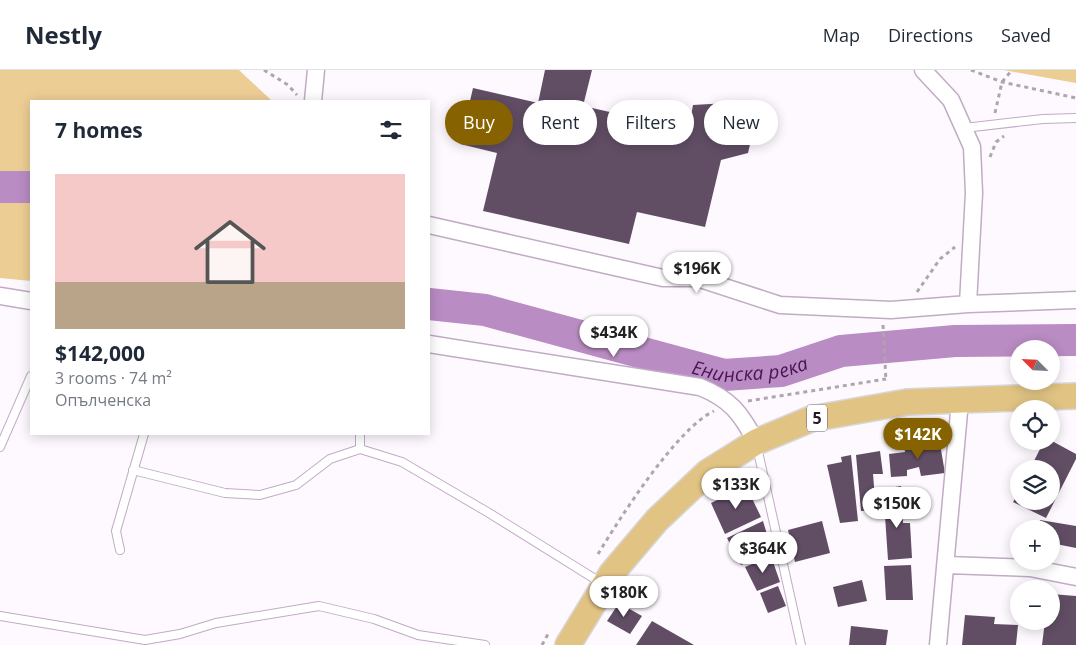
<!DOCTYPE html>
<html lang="en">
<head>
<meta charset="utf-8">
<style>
	:root { --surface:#fff; --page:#f2f2f3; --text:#1f2937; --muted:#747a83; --line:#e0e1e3; --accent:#876200 }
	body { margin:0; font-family:"Open Sans",sans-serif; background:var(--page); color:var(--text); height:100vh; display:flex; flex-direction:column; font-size:19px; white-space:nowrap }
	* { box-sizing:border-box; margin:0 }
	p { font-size:16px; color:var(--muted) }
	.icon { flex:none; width:28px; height:28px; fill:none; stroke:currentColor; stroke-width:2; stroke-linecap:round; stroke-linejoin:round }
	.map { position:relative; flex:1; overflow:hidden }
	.sheet { position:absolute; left:30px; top:30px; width:400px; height:335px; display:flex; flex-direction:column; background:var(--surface); border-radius:0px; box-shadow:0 2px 12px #0003 }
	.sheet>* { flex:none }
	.banner { position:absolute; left:445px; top:30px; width:475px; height:45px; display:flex; gap:10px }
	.needle { width:32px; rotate:294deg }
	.fabs { position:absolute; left:1010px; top:270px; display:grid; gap:10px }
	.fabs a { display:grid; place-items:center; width:50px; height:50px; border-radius:50%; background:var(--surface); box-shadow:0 2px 12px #0003; font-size:25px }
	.price { position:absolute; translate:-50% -42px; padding:0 11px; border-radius:18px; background:#fff; color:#222; font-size:16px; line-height:32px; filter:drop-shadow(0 1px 2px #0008) }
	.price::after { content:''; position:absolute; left:50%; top:30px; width:15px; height:11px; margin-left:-8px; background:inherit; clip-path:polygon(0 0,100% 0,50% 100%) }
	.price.selected { background:var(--accent); color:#fff }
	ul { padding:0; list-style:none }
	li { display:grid; align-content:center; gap:10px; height:265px; padding:0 25px }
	li span { display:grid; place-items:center; height:155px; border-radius:0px; color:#555 }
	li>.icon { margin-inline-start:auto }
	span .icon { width:90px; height:90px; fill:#fffc; stroke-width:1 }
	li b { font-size:21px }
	h2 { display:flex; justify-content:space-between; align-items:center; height:60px; padding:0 25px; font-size:21px }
	.pill { padding:0 18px; border-radius:22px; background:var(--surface); box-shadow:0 2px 12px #0003; font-size:18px; line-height:45px }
	.pill.selected { background:var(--accent); color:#fff }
	header { display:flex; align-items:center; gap:30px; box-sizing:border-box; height:70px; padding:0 25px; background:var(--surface); border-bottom:1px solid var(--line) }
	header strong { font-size:24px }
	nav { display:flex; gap:28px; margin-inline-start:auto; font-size:18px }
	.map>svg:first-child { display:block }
	.green { fill:#ecce95 }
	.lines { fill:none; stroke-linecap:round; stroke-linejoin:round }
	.river { stroke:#b98cc3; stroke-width:32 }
	.building { fill:#614e65 }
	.service-casing { stroke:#c1abc5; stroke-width:10 }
	.minor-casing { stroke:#c1abc5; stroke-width:19 }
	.primary-casing { stroke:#d7d6d8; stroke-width:28 }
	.path { stroke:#ada6ae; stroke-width:3; stroke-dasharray:4 4; stroke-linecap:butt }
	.service { stroke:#fff; stroke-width:8 }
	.minor { stroke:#fff; stroke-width:16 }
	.primary { stroke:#e1c484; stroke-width:25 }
	.labels { text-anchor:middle; stroke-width:5; stroke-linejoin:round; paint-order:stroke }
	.shield { fill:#fff; stroke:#655f66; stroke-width:1 }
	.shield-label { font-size:16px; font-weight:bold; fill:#231a24 }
	.water-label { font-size:19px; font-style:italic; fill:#4b1256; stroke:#fff }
</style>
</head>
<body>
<header>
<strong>Nestly</strong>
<nav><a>Map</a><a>Directions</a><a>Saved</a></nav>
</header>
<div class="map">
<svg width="1076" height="575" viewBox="0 0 1076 575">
	<rect width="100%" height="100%" fill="#fef9ff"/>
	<!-- green -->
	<path class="green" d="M0,0H239L272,31H31V211L0,208Z
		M1002,0H1076V13L1003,0Z"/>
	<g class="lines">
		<!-- river -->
		<g class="river">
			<path d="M0,117H31"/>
			<path id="s1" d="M429,234L485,240L724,305L781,301L841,281L955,271L1076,270"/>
		</g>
	</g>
	<!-- building -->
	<path class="building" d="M545,0H592L583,36L659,53L657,62L687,69L693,35L728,33L756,49L748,83L721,90L705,157L637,142L629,174L483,141L497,83L460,74L473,18L538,33Z
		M930,370L931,376L940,374L945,403L921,406L919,397L907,400V406L891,407L889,384L905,382L904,376Z
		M1044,371H1052L1076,384V389L1046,448L1013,432L1019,422V431H1051V399H1030Z
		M880,381L883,404H873L876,440L861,441L856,385Z
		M851,385L858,451L840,453L827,395L842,392L841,387Z
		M746,416L761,447L725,464L711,433Z
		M901,416L903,453H910L912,488L888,490L885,446L888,445L887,436H891L889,418Z
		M1040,450L1076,456V478L1051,473V459H1038Z
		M763,451L772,481L741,495L727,468Z
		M822,451L830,483L795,492L788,460Z
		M771,486L780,512L757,521L745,497Z
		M911,495L913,530H886L884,496Z
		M862,510L867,531L838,537L833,517Z
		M778,516L786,536L768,543L760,523Z
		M1051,524L1076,526V575H1042L1045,551H1051Z
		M619,533L642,546L630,564L607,551Z
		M965,545L995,547L994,554L1018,555L1016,575H962Z
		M652,551L694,575H636Z
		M851,556L888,560L886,575H849Z"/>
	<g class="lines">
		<!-- service casing -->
		<g class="service-casing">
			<path id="service" d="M964,58L1043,49L1076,48
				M360,364V379
				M0,377L31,306
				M757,377L801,575
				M133,400L225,423L260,425L296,415L330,389L360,379L402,392L489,443L603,514
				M120,480L116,461L144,364
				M0,546L145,570L180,564L216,553L319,536L374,549L418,565L485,575"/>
		</g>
		<!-- minor casing -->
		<g class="minor-casing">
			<path id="minor" d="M923,0L951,30L972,77L974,123L968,234
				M313,31L316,0
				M429,155L663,208H697L780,235L891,240L968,234L1076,230
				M0,226L31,231
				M429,274L700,317C730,329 741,343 756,372
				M947,495L1030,498L1076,507
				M938,575L960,331"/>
		</g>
		<!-- primary casing -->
		<g class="primary-casing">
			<path id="primary" d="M568,575L612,503L657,450L708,402L756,372L811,349L907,332L1076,326"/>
		</g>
		<!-- path -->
		<path class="path" d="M264,0L288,15L297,25
			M971,0L1002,12L1076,28
			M995,43L1002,12L1012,0
			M990,87L996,72L1004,66
			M917,222L940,189L955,177
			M883,255L886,311
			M748,331L886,309
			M598,484C620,448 677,358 714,341
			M542,575L548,564"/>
		<!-- service -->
		<use href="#service" class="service"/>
		<!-- minor -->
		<use href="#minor" class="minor"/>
		<!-- primary -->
		<use href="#primary" class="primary"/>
	</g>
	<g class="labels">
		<!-- shield labels -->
		<rect class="shield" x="807" y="334.5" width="20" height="27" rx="4"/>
		<g class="shield-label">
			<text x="817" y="354">5</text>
		</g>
		<!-- water labels -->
		<g class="water-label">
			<text dy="7" stroke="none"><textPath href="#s1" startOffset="330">Енинска река</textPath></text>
		</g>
	</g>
</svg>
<div class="fabs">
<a><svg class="needle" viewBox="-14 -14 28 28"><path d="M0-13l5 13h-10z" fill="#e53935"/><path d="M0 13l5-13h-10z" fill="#747a83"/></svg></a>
<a><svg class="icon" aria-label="locate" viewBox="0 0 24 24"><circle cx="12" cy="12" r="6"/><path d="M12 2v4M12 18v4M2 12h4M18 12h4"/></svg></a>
<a><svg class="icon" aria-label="layers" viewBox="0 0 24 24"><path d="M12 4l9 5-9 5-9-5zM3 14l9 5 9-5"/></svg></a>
<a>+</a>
<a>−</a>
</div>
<b class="price" style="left:697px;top:224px">$196K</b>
<b class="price" style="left:614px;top:288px">$434K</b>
<b class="price selected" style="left:918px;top:390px">$142K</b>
<b class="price" style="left:736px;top:440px">$133K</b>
<b class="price" style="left:897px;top:459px">$150K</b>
<b class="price" style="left:763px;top:504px">$364K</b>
<b class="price" style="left:624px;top:548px">$180K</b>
<div class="banner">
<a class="pill selected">Buy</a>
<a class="pill">Rent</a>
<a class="pill">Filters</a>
<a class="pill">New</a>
</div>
<section class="sheet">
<h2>7 homes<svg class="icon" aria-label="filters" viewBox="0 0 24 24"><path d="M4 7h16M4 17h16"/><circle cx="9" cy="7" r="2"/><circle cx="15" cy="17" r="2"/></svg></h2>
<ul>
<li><span style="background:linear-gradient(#f6c9c9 70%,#b9a48a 0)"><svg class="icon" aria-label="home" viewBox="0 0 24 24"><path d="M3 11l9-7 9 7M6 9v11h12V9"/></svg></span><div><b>$142,000</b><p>3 rooms · 74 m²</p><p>Опълченска</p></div></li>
</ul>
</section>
</div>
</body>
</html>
